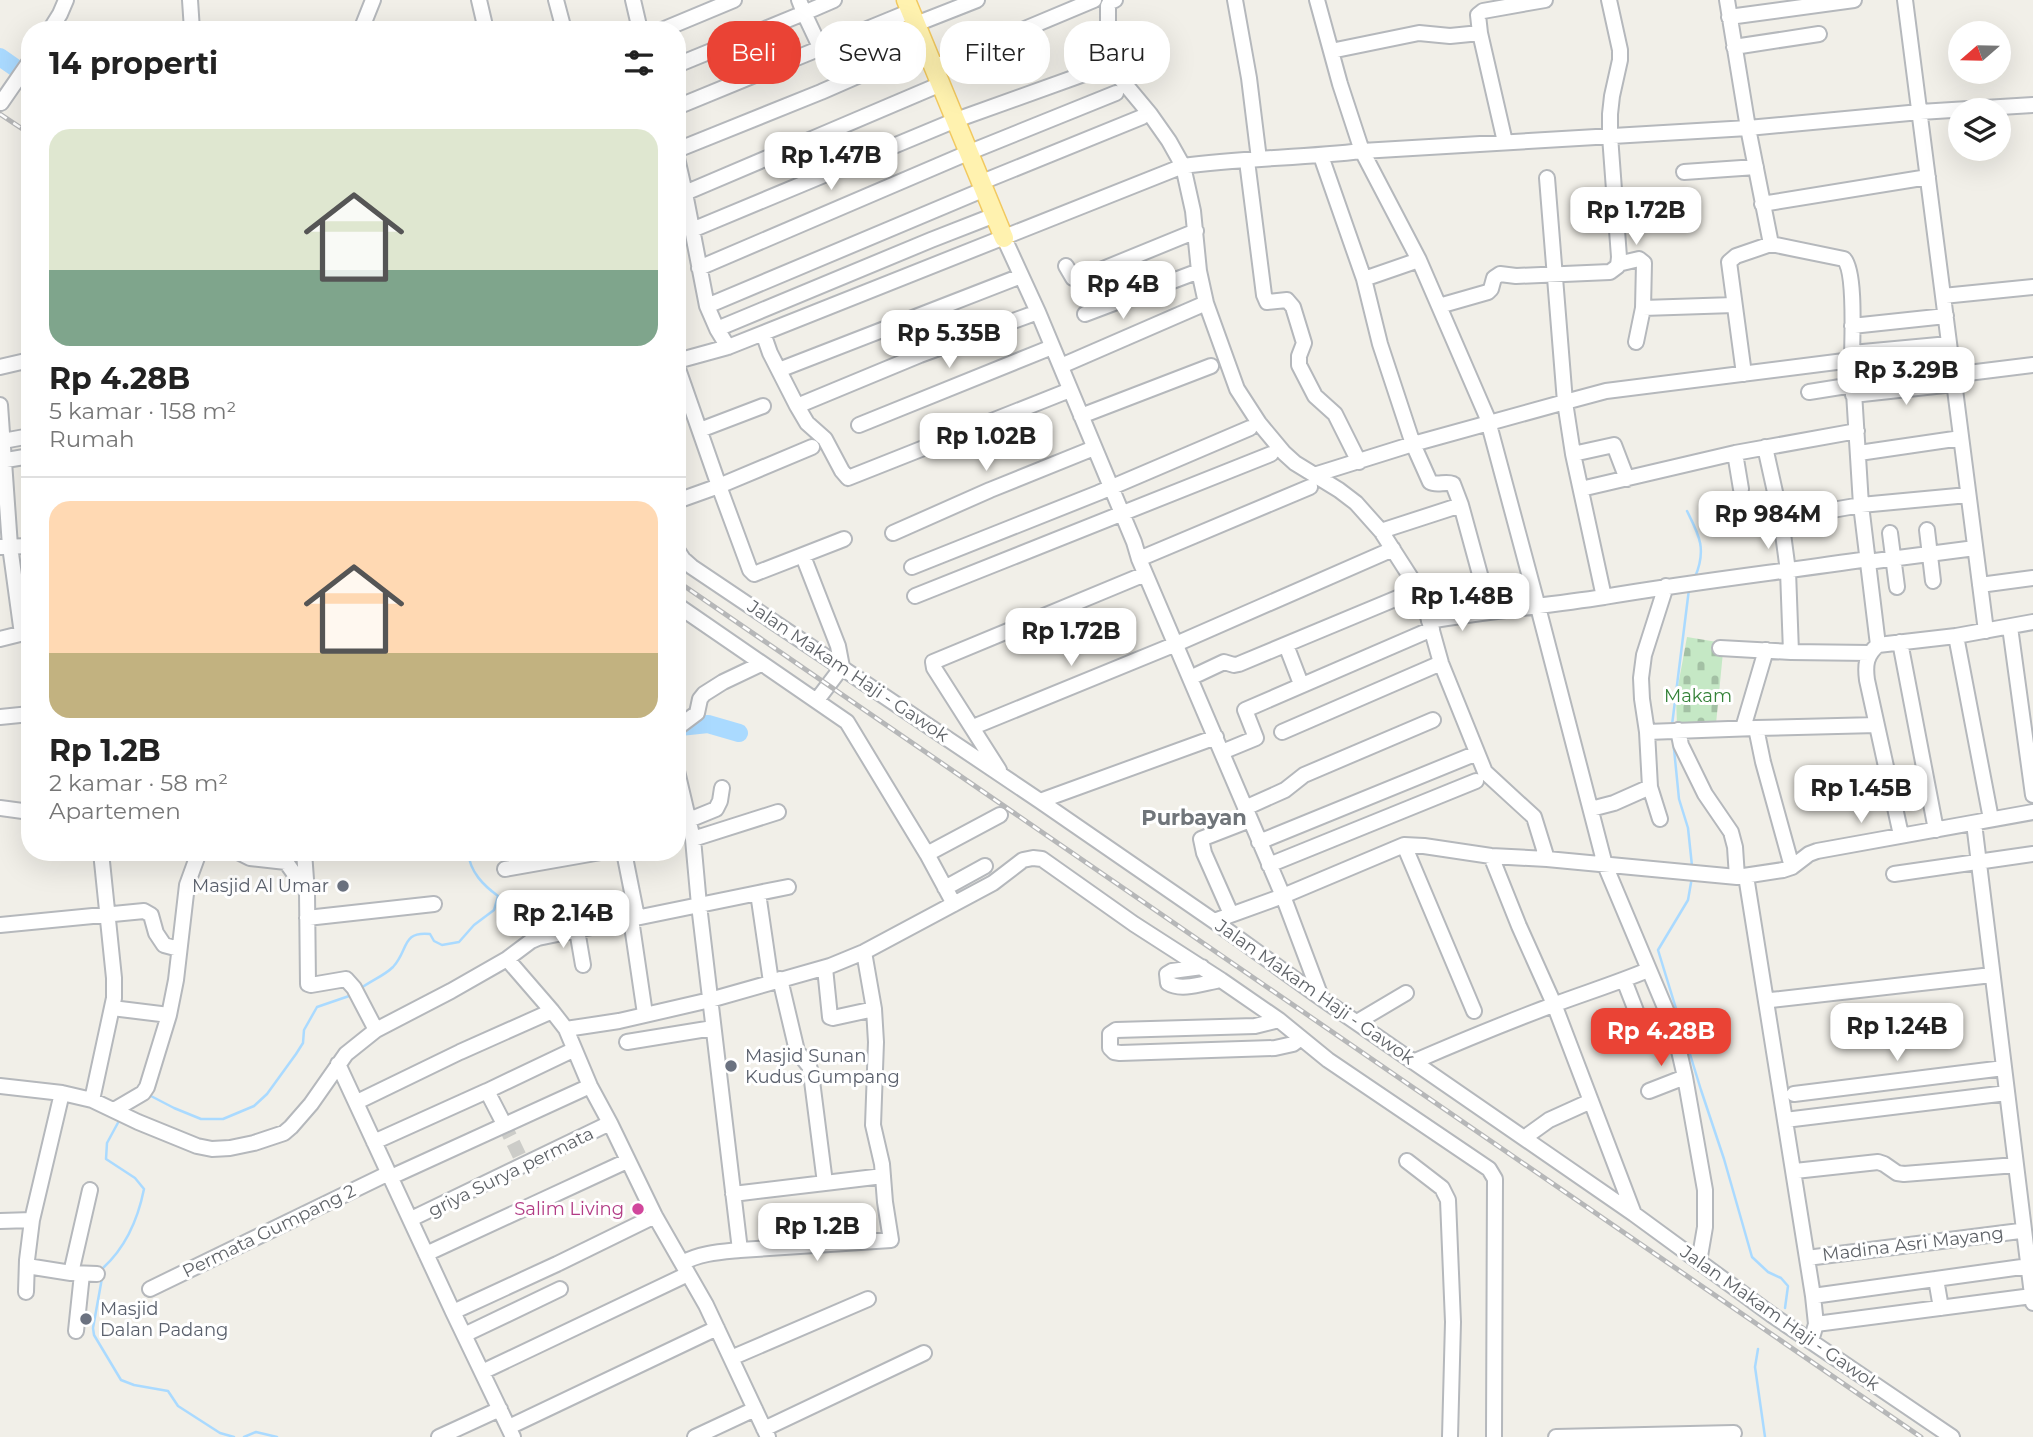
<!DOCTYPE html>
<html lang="id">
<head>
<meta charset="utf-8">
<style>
	:root { --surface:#fff; --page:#f2f2f2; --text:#222; --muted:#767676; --line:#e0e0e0; --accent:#ea4335 }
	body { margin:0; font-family:Montserrat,sans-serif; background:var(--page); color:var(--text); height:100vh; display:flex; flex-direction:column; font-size:26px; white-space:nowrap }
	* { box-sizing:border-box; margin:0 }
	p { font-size:23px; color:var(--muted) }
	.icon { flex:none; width:38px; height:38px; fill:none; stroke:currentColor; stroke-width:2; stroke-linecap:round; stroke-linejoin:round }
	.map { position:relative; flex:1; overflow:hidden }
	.sheet { position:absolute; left:21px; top:21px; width:665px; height:840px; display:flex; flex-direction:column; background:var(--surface); border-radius:28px; box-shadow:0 7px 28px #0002 }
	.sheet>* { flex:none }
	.banner { position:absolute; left:707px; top:21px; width:665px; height:63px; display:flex; gap:14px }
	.needle { width:46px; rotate:250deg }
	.tools { position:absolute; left:1948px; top:21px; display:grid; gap:14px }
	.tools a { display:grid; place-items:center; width:63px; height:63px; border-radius:50%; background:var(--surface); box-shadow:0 7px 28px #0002; font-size:35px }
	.price { position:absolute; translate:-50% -60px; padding:0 16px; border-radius:14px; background:#fff; color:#222; font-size:23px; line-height:46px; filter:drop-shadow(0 2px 4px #0008) }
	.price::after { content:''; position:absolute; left:50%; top:42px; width:21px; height:16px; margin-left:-10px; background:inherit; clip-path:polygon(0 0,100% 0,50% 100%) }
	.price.current { background:var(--accent); color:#fff }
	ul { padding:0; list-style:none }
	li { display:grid; align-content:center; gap:14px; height:371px; padding:0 28px }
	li+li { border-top:2px solid var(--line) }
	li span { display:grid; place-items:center; height:217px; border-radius:21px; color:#555 }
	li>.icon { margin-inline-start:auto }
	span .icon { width:126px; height:126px; fill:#fffc; stroke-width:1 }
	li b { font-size:30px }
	h2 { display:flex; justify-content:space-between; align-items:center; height:84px; padding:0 28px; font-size:30px }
	.tag { padding:0 24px; border-radius:28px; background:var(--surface); box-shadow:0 7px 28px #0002; font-size:24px; line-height:63px }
	.tag.current { background:var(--accent); color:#fff }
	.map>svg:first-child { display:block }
	.cemetery { fill:url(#cemetery-stones) }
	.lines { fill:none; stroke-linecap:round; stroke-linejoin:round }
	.stream { stroke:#aadaff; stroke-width:2.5 }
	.river { stroke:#aadaff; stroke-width:18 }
	.minor-tunnel { stroke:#ccccc8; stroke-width:14; stroke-dasharray:14 7; stroke-linecap:butt }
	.minor-casing { stroke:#b5b8bc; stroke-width:18 }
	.major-casing { stroke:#f2c960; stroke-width:21 }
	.minor { stroke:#fff; stroke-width:14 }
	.major { stroke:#fff2af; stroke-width:18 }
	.rail-casing { stroke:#b6b7b8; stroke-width:5 }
	.rail { stroke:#fff; stroke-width:2.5; stroke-dasharray:8; stroke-linecap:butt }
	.worship-dot { fill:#6b7280; stroke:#fff; stroke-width:2.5 }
	.hotel-dot { fill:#d1479c; stroke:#fff; stroke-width:2.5 }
	.labels { text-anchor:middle; stroke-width:6; stroke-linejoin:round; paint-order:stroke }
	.street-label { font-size:18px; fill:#5f6368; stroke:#fff }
	.park-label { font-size:18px; fill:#348238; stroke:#fff }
	.worship-label { font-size:18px; fill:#5b616d; stroke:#fff; text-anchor:start }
	.hotel-label { font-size:18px; fill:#b23c85; stroke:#fff; text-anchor:end }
	.quarter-label { font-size:21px; font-weight:bold; fill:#70757a; stroke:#fff }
</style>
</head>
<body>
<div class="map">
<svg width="2033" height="1437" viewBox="0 0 2033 1437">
	<defs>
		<pattern id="cemetery-stones" width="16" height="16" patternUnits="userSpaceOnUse" patternTransform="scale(1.75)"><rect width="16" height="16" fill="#c5e8c5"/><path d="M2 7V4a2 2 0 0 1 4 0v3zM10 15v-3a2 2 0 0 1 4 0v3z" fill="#a3c0a4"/></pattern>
	</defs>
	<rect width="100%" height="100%" fill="#f1efe8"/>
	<!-- cemetery -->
	<path class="cemetery" d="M1687,637L1717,642L1723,652L1716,724L1677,725L1676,697Z"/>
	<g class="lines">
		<!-- stream -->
		<path class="stream" d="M1687,511C1699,535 1707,549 1695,577
			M1672,725L1689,589
			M1673,739L1679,799L1688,828L1692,866
			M1692,877L1688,900L1658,950L1701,1090L1724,1159L1752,1257L1768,1272L1781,1278L1788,1286L1785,1308
			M360,989C370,981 384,976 393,967C409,950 401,931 430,934L434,941L442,945L459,942L474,925L494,910L498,896C483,885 470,872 468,852
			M149,1095L174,1108L201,1119H223L254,1106L267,1094L296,1054L303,1043L304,1030L317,1007L352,995
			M102,1271L103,1268C126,1247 138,1219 144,1189L135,1178L106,1159L107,1143L120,1119
			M102,1278L93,1328L94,1335L121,1380L134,1385L168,1391L178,1406L220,1433L234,1437
			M1758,1349L1755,1367L1765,1437
			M244,1437L256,1432L277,1437"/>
		<!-- river -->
		<path class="river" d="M0,57L30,78
			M680,727L708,724L739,733"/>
		<!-- minor-tunnel -->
		<path class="minor-tunnel" d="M504,1124L524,1165"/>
		<!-- minor casing -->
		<g class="minor-casing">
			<path id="minor" d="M190,0L192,30
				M479,0L486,30
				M556,0L564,30
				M633,0L640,30
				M1115,0L1110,2L1108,6V60L1110,66L1150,114L1169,141L1183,166L1193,211L1199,271L1206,303L1237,389L1259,423L1284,453L1295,463L1339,490L1356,503L1381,531L1422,595L1441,663L1485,772L1534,817L1547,859
				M1235,0L1249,78L1259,159
				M1317,0L1340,84L1362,151L1419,260L1487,417L1538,607L1605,865L1674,1029L1685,1077L1705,1190V1227L1699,1262
				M1727,0L1748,128L1771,244
				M1905,0L1986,631
				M1729,17L1854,0
				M916,24L977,0
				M877,25L893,61
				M50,30L60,14L66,0
				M361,30L373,0
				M662,30L734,0
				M847,37L863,74
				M1734,47L1819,34
				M821,49L804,13L834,0
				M1331,51L1419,33L1450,36L1480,33
				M677,65L804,13L799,0
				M934,67L1094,0
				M1,103L30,61
				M677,107L911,11
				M1505,142L1480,33L1478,15L1483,11L1545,0
				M677,150L821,92L926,46
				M677,158L685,193L941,84
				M1247,161L1264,295L1267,302L1287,300L1293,307L1304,343L1299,356V365L1315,396L1335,414L1359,462
				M1684,172L1756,167
				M982,182L1142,117
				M677,196L685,193L707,306L717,329L728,347
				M1762,204L1928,177
				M692,230L956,120L1098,69
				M1004,238L1038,312L1134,542L1139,559L1283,896L1321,997
				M1618,264L1639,259L1644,263L1643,308L1636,342
				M1066,266L1073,278H1081L1196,231
				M699,268L970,152L1116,93
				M1364,279L1419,260
				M1943,296L2033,287
				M707,306L985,189
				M1439,306L1488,292L1491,289L1494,278L1500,274L1516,276L1610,272L1618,266L1619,257L1610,136V114L1612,96L1620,60V50L1609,0
				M1643,308L1734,305
				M1085,314L1199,271
				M1852,326L1946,316
				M717,329L931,240L995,215
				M763,333L770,353L797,406L807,423L825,439L842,471L848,478L1070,390
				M1852,353L1949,344
				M677,361L728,347L1183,166C1242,158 1302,158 1362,151L1748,128L1920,112L2033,105
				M677,366L719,486L812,447
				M1061,366L1206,303
				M0,367L30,360
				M779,370L1021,276
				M1968,373L2033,365
				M1744,374L1729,262L1736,256L1771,244L1844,259C1856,272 1852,339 1852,360
				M1809,392L1853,385
				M1853,395L1954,384
				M0,405L10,546L22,634
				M797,406L920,355L1038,312
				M1081,416L1211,366
				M859,425L1052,347
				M700,430L763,406
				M3,441L30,436
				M1765,447L1781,519L1788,571L1791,652
				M1735,453L1741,489
				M1859,453L1961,438
				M1573,454L1614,445L1627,479
				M0,461L30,456
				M1314,475L1413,444L1380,344L1364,279L1321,156
				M1581,489L1735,453L1857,431
				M677,501L719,486L750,570L754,574L844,539
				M1461,505L1453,484C1445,481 1437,486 1430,482L1413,444L1565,402L1547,178
				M1781,519L1861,505L1968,495
				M1927,530L1933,581
				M1381,531L1461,505L1490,611
				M893,533L990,490L1094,448
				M1890,533L1897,587
				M0,547L30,546
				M677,550L683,559L692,567L1040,801L1214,921L1321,998L1634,1214L1772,1315L1952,1437
				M803,556L838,646L842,667L817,700
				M1139,559L1310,487
				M1868,559C1780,572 1692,582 1604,597L1573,454L1565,402L1606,391L1852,360L1861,505L1878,645L1956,636L2033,622
				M1875,561L1975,548
				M912,567L1098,493L1250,428
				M1980,585L2033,578
				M915,596L1271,454
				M677,605L847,722L927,854L954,904
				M1429,621C1487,611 1546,606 1604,597
				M2010,627L2033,795
				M1956,636L1991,819
				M0,639L28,632
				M1900,642L1936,830
				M1286,645L1301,684
				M1878,645C1866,655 1865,665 1867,680L1901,835
				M1720,648L1791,652L1870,653
				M1190,678L1224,662L1234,665L1239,664L1419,589
				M0,717L30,714
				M978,725L1176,644L1393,549
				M677,728L697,713L700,699L704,694L723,682L761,664
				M1743,728L1766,650
				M1678,730L1681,745L1705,794L1731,832L1735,847L1737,877
				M1282,732L1441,663
				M1647,732L1756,728
				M1222,752L1256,738L1245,710L1432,629
				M999,770L934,668L933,662L1145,574
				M677,771L693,839L699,905L740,1250C720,1252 700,1253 682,1263
				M1040,801L1216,737
				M0,808L30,812
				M1245,808L1285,790L1304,775L1433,720
				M1591,809L1614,803L1650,787
				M1660,819L1650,787L1647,732L1642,699L1641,678L1644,655L1666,586
				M689,820L716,809L720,801L722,788
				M1974,823L2033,1303
				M693,839L778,812
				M1259,842L1477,753
				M1404,845L1474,1011
				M238,852L250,858L286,862L305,889
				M304,852L307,893L308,984L311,985L346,979L354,988L376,1030
				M624,852L637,917
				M927,854L1000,815
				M1491,856L1519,926L1554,1004L1634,1214
				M1269,865L1476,781
				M1792,867L1763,762L1756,728L1877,725
				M505,869L601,852
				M1894,874L2033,854
				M1746,876L1813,1296L1816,1324L1811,1341
				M945,888L985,866
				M758,893L788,887
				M1231,914L1204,853L1201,839L1250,820
				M307,918L434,904
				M631,919L645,1014
				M1214,921L1283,896L1404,845L1424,846L1491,856L1547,859L1737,877L1783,870L1792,867L1809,854L1817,851L2033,812
				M0,925L144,911L151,915L156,933L164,945L179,949
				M577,930L583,965
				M507,959L552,1011L566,1029L590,1086L610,1123L655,1216L706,1305L768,1437
				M1202,967L1172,971L1167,974L1168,983C1182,992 1206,982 1221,980
				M825,968L830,1017L833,1018L874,1009
				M1624,980L1638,1016
				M1771,1000L1992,975
				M112,1008L169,1015
				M1279,1020L1255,1026L1116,1030L1110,1034V1048L1114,1052L1120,1053L1275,1048L1293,1044L1301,1038
				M1357,1022L1406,993
				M566,1029L619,1021L710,1000L830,966L864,952L993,883L1023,860L1033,858L1042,859L1134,924L1221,980L1279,1020L1328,1060L1489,1169L1495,1179L1494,1437
				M627,1042L713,1028
				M1413,1062C1459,1042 1505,1023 1553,1005C1585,993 1617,983 1648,970
				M338,1064L453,1312L513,1437
				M0,1086L62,1093L92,1100L138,1122L197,1146L212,1149L230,1148L254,1143L284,1133L291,1127L311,1104L346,1054L376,1030L451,991L507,959L531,941L538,938L758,893L771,982
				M1649,1091L1685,1077
				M1794,1094L2004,1068
				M92,1100L114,998V978L101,852
				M357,1102L460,1052L552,1011
				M114,1110L143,1093L147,1087L169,1015L176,980L187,885L199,852
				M1785,1120L2007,1093
				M504,1124L487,1091L573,1050
				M1524,1138L1549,1120L1591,1101
				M374,1142L487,1091
				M1407,1161L1442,1188L1448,1200L1453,1322L1450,1437
				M1795,1171L1878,1162L1884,1164L1897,1173L1904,1174L2016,1165
				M391,1177L590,1086
				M825,1183L883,1176
				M733,1194L825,1183L811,1073L809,1066L797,1051L780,979
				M411,1219L610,1123
				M0,1221L32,1220
				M740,1250L891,1240L885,1202L882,1164L873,1125L876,1042L874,1009L864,952
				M426,1254L627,1161
				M1807,1258L2020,1231
				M27,1266L71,1273L97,1274
				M71,1273L90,1190
				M1936,1279L1941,1308
				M150,1289L389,1173
				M26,1292L27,1260L32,1220L62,1093
				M1813,1296L2029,1266
				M453,1312L557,1264L655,1216
				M1816,1324L2032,1296
				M76,1331L82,1274
				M464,1335L560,1289
				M731,1358L868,1299
				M482,1372L688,1274
				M509,1427L717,1328
				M764,1429L924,1353
				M439,1437L500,1409
				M695,1437L755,1409
				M1556,1437L1734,1433"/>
		</g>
		<!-- major casing -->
		<g class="major-casing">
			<path id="major" d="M906,0L1004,238"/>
		</g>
		<!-- minor -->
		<use href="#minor" class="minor"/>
		<!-- major -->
		<use href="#major" class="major"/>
		<!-- rail casing -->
		<g class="rail-casing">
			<path id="rail" d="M0,114L30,134
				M677,581L1921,1437"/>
		</g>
		<!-- rail -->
		<use href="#rail" class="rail"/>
	</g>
	<!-- markers -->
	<g class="worship-dot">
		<circle cx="343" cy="886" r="7"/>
		<circle cx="731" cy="1066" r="7"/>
		<circle cx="86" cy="1319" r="7"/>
	</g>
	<circle class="hotel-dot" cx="638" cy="1209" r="7"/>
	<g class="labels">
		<!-- street labels -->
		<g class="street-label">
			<text transform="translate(848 671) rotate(34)" y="6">Jalan Makam Haji - Gawok</text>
			<text transform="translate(1315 992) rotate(35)" y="6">Jalan Makam Haji - Gawok</text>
			<text transform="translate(511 1172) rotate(-26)" y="6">griya Surya permata</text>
			<text transform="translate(269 1231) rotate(-26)" y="6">Permata Gumpang 2</text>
			<text transform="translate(1913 1244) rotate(-7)" y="6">Madina Asri Mayang</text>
			<text transform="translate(1780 1318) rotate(35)" y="6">Jalan Makam Haji - Gawok</text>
		</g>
		<!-- park labels -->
		<g class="park-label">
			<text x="1698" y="702">Makam</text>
		</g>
		<!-- worship labels -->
		<g class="worship-label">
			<text x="329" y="892" text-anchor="end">Masjid Al Umar</text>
			<text x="745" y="1062">Masjid Sunan<tspan x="745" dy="21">Kudus Gumpang</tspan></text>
			<text x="100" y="1315">Masjid<tspan x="100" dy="21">Dalan Padang</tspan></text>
		</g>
		<!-- hotel labels -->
		<g class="hotel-label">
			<text x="624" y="1215">Salim Living</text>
		</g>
		<!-- quarter labels -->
		<g class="quarter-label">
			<text x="1194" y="825">Purbayan</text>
		</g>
	</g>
</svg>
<div class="tools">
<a><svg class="needle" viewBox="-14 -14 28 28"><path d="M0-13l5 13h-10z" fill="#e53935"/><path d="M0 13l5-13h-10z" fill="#767676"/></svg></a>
<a><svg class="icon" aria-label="layers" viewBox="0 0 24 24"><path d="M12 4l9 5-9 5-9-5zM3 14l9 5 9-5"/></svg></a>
</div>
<b class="price" style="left:831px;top:192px">Rp 1.47B</b>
<b class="price" style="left:1636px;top:247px">Rp 1.72B</b>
<b class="price" style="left:1123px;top:321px">Rp 4B</b>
<b class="price" style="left:949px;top:370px">Rp 5.35B</b>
<b class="price" style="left:1906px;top:407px">Rp 3.29B</b>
<b class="price" style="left:986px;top:473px">Rp 1.02B</b>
<b class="price" style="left:1768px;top:551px">Rp 984M</b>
<b class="price" style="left:1462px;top:633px">Rp 1.48B</b>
<b class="price" style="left:1071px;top:668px">Rp 1.72B</b>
<b class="price" style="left:1861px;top:825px">Rp 1.45B</b>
<b class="price" style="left:563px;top:950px">Rp 2.14B</b>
<b class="price" style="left:1897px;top:1063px">Rp 1.24B</b>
<b class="price current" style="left:1661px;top:1068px">Rp 4.28B</b>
<b class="price" style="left:817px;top:1263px">Rp 1.2B</b>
<div class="banner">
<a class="tag current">Beli</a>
<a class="tag">Sewa</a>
<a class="tag">Filter</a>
<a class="tag">Baru</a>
</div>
<section class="sheet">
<h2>14 properti<svg class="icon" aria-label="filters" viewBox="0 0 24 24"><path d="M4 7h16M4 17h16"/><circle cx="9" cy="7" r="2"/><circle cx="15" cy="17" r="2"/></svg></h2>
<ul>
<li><span style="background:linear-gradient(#dfe7d0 65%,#7fa58c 0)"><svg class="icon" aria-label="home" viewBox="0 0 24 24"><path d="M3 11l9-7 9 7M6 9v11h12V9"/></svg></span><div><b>Rp 4.28B</b><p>5 kamar · 158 m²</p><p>Rumah</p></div></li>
<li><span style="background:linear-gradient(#ffd9b3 70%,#c2b280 0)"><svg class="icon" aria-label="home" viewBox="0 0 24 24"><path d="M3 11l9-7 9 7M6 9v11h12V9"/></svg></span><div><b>Rp 1.2B</b><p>2 kamar · 58 m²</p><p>Apartemen</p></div></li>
</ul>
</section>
</div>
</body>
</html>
